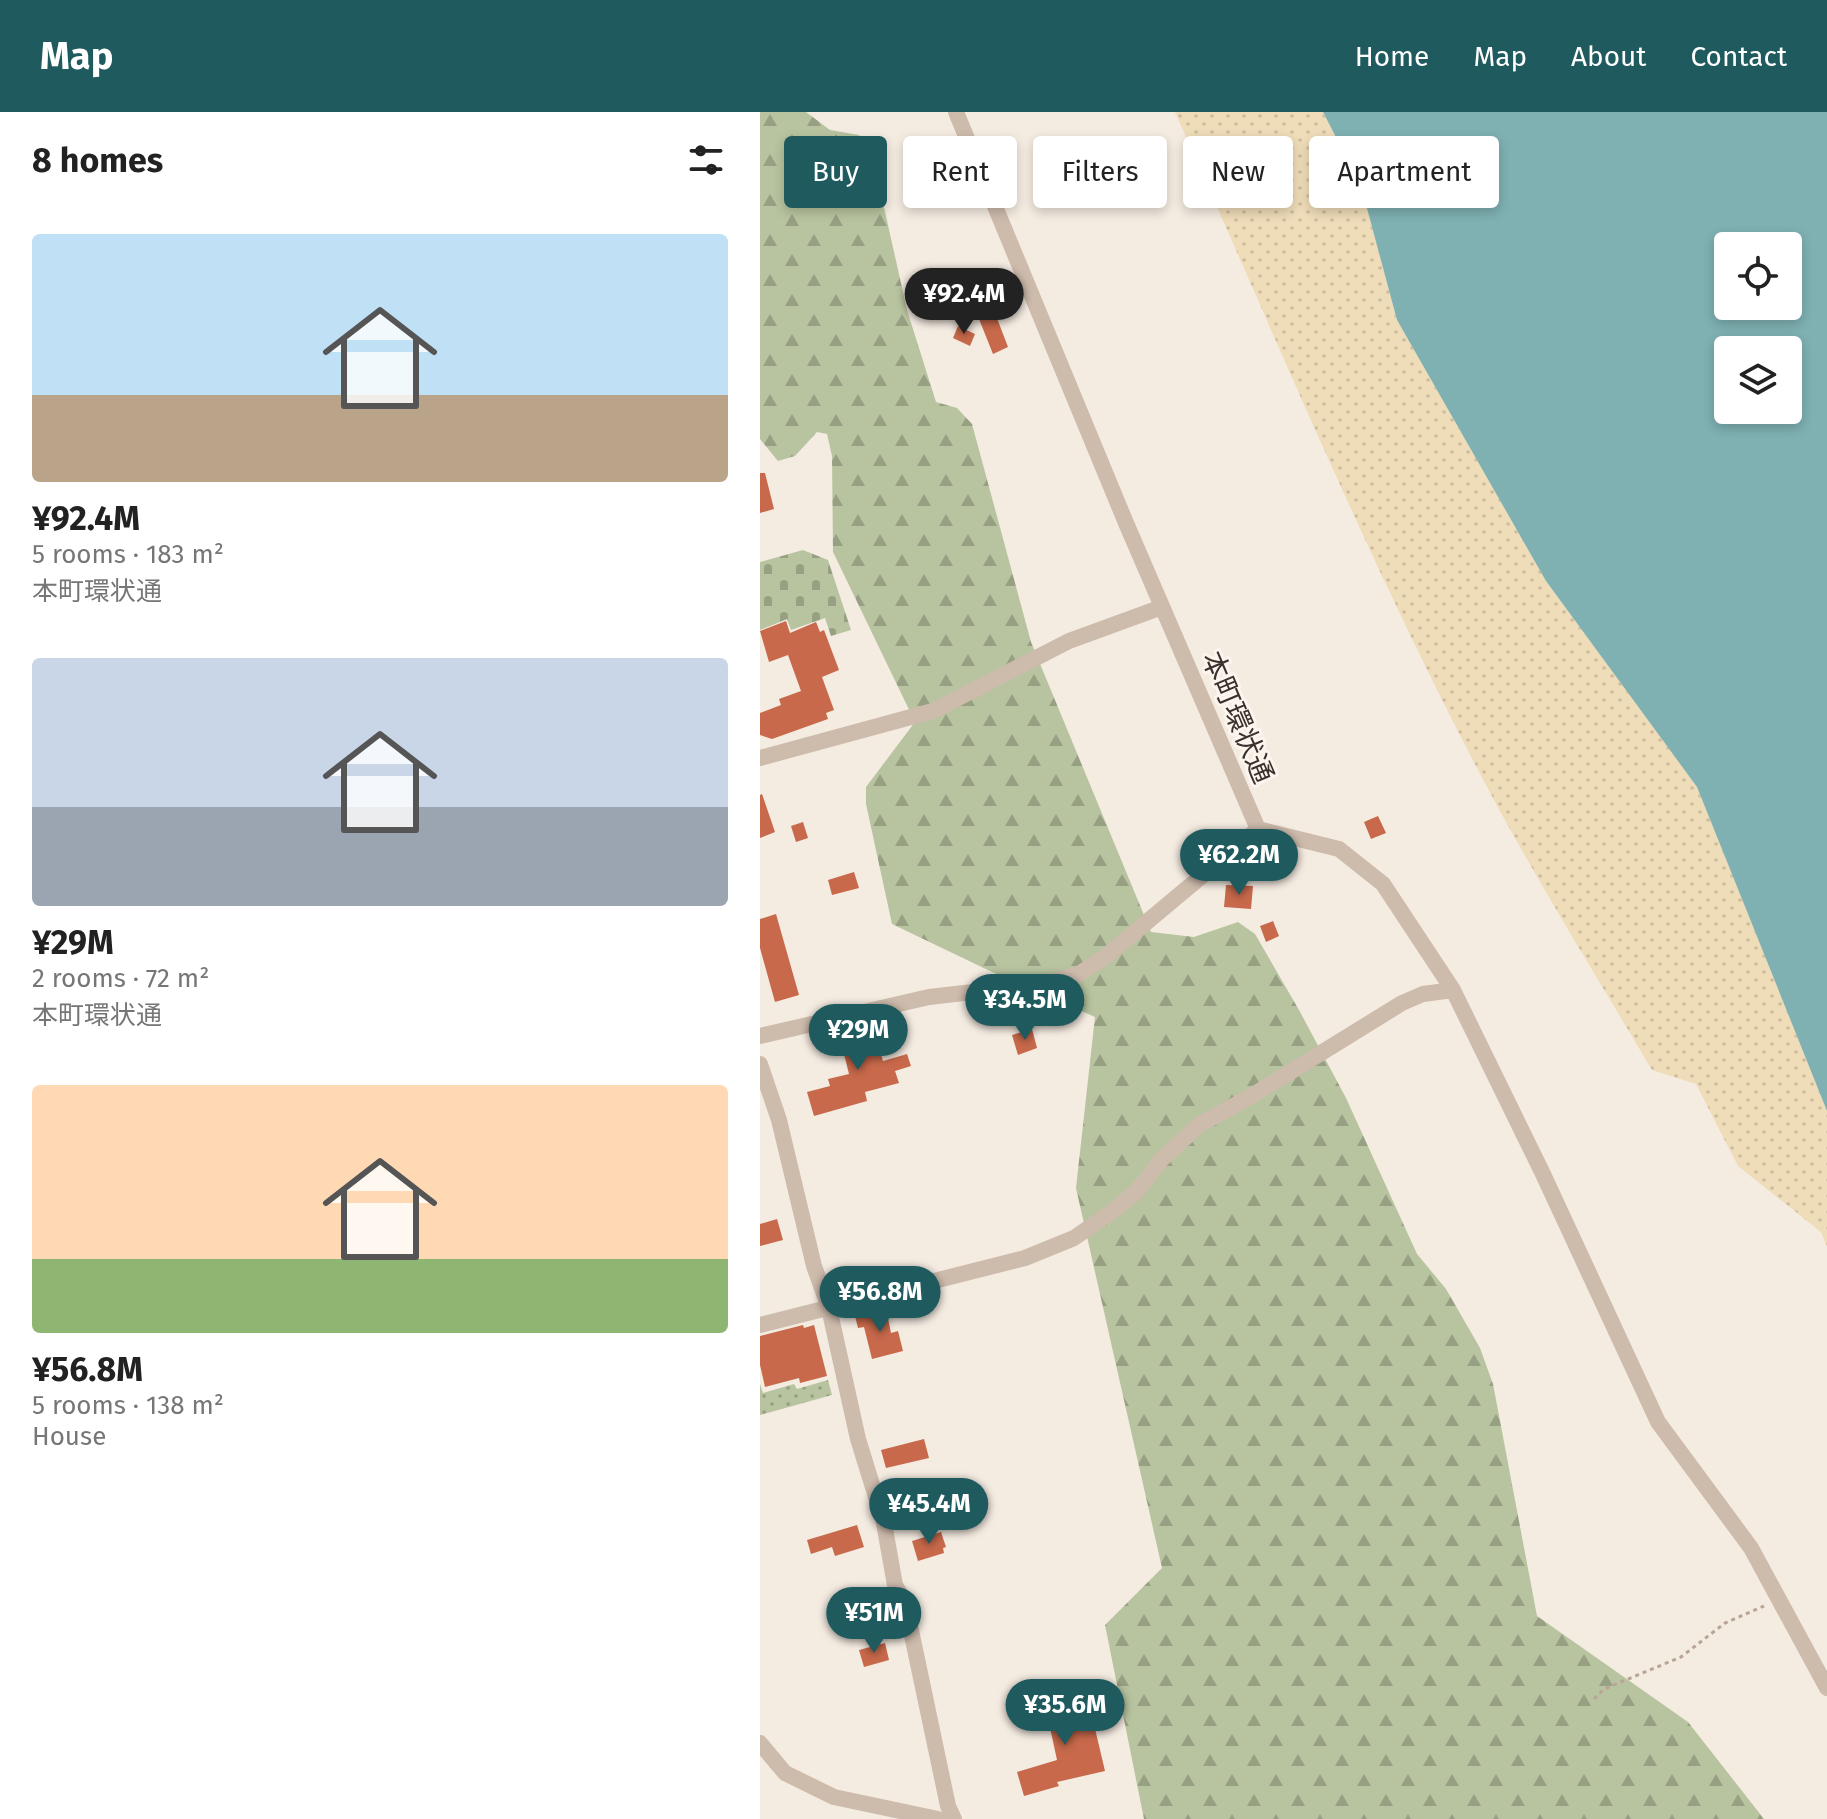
<!DOCTYPE html>
<html lang="en">
<head>
<meta charset="utf-8">
<style>
	:root { --surface:#fff; --page:#f2f2f2; --text:#222; --muted:#767676; --accent:#1f5a5e }
	body { margin:0; font-family:"Fira Sans","Noto Sans JP",sans-serif; background:var(--page); color:var(--text); height:100vh; display:flex; flex-direction:column; font-size:30px; white-space:nowrap }
	* { box-sizing:border-box; margin:0 }
	p { font-size:26px; color:var(--muted) }
	.icon { flex:none; width:44px; height:44px; fill:none; stroke:currentColor; stroke-width:2; stroke-linecap:round; stroke-linejoin:round }
	.map { position:relative; flex:1; overflow:hidden }
	.side { display:flex; flex-direction:column; background:var(--surface); width:760px }
	.side>* { flex:none }
	.banner { position:absolute; left:24px; top:24px; width:760px; height:72px; display:flex; gap:16px }
	.controls { position:absolute; left:954px; top:120px; display:grid; gap:16px }
	.controls a { display:grid; place-items:center; width:88px; height:88px; border-radius:8px; background:var(--surface); box-shadow:0 4px 12px #0003; font-size:40px }
	.price { position:absolute; translate:-50% -68px; padding:0 18px; border-radius:28px; background:var(--accent); color:#fff; font-size:26px; line-height:52px; filter:drop-shadow(0 2px 4px #0008) }
	.price::after { content:''; position:absolute; left:50%; top:48px; width:24px; height:18px; margin-left:-12px; background:inherit; clip-path:polygon(0 0,100% 0,50% 100%) }
	.price.selected { background:#222; color:#fff }
	ul { padding:0; list-style:none }
	li { display:grid; align-content:center; gap:16px; height:424px; padding:0 32px }
	li span { display:grid; place-items:center; height:248px; border-radius:8px; color:#555 }
	li>.icon { margin-inline-start:auto }
	span .icon { width:144px; height:144px; fill:#fffc; stroke-width:1 }
	li b { font-size:34px }
	h2 { display:flex; justify-content:space-between; align-items:center; height:96px; padding:0 32px; font-size:34px }
	.chip { padding:0 28px; border-radius:8px; background:var(--surface); box-shadow:0 4px 12px #0003; font-size:28px; line-height:72px }
	.chip.selected { background:var(--accent); color:#fff }
	header { display:flex; align-items:center; gap:48px; box-sizing:border-box; height:112px; padding:0 40px; background:var(--accent); color:#fff }
	header strong { font-size:38px }
	nav { display:flex; gap:44px; margin-inline-start:auto; font-size:28px }
	main { display:flex; flex:1; min-height:0 }
	.map>svg:first-child { display:block }
	.green { fill:url(#green-dots) }
	.forest { fill:url(#forest-firs) }
	.sand { fill:url(#sand-dots) }
	.cemetery { fill:url(#cemetery-stones) }
	.water { fill:#7fb0b2; fill-rule:evenodd }
	.building { fill:#c8694b }
	.lines { fill:none; stroke-linecap:round; stroke-linejoin:round }
	.path { stroke:#b9a596; stroke-width:3; stroke-dasharray:4 4; stroke-linecap:butt }
	.minor { stroke:#cdbbac; stroke-width:16 }
	.labels { text-anchor:middle; stroke-width:6; stroke-linejoin:round; paint-order:stroke }
	.street-label { font-size:28px; fill:#3b302b; stroke:#fbf5ee }
</style>
</head>
<body>
<header>
<strong>Map</strong>
<nav><a>Home</a><a>Map</a><a>About</a><a>Contact</a></nav>
</header>
<main>
<section class="side">
<h2>8 homes<svg class="icon" aria-label="filters" viewBox="0 0 24 24"><path d="M4 7h16M4 17h16"/><circle cx="9" cy="7" r="2"/><circle cx="15" cy="17" r="2"/></svg></h2>
<ul>
<li><span style="background:linear-gradient(#bfe0f5 65%,#b9a48a 0)"><svg class="icon" aria-label="home" viewBox="0 0 24 24"><path d="M3 11l9-7 9 7M6 9v11h12V9"/></svg></span><div><b>¥92.4M</b><p>5 rooms · 183 m²</p><p>本町環状通</p></div></li>
<li><span style="background:linear-gradient(#c9d6e8 60%,#9aa5b1 0)"><svg class="icon" aria-label="home" viewBox="0 0 24 24"><path d="M3 11l9-7 9 7M6 9v11h12V9"/></svg></span><div><b>¥29M</b><p>2 rooms · 72 m²</p><p>本町環状通</p></div></li>
<li><span style="background:linear-gradient(#ffd9b3 70%,#8fb573 0)"><svg class="icon" aria-label="home" viewBox="0 0 24 24"><path d="M3 11l9-7 9 7M6 9v11h12V9"/></svg></span><div><b>¥56.8M</b><p>5 rooms · 138 m²</p><p>House</p></div></li>
</ul>
</section>
<div class="map">
<svg width="1067" height="1707" viewBox="0 0 1067 1707">
	<defs>
		<pattern id="green-dots" width="8" height="8" patternUnits="userSpaceOnUse" patternTransform="scale(2)"><rect width="8" height="8" fill="#b8c4a0"/><path d="M2 2h.1M6 6h.1" fill="none" stroke="#97a083" stroke-width="1.8" stroke-linecap="round"/></pattern>
		<pattern id="forest-firs" width="22" height="20" patternUnits="userSpaceOnUse" patternTransform="scale(2)"><rect width="22" height="20" fill="#b8c4a0"/><path d="M5 1l3.5 6h-7zM16 11l3.5 6h-7z" fill="#97a083"/></pattern>
		<pattern id="sand-dots" width="8" height="8" patternUnits="userSpaceOnUse" patternTransform="scale(2)"><rect width="8" height="8" fill="#efdcb8"/><path d="M2 2h.1M6 6h.1" fill="none" stroke="#cebd9e" stroke-width="1.8" stroke-linecap="round"/></pattern>
		<pattern id="cemetery-stones" width="16" height="16" patternUnits="userSpaceOnUse" patternTransform="scale(2)"><rect width="16" height="16" fill="#b8c4a0"/><path d="M2 7V4a2 2 0 0 1 4 0v3zM10 15v-3a2 2 0 0 1 4 0v3z" fill="#97a083"/></pattern>
	</defs>
	<rect width="100%" height="100%" fill="#f4ebe1"/>
	<!-- green -->
	<path class="green" d="M68,1268L72,1283L0,1303V1272L3,1281L34,1272L37,1277Z"/>
	<!-- forest -->
	<path class="forest" d="M0,0H46L70,18L99,23L113,46L147,198L176,290L197,296L212,312L271,530L391,820L434,825L478,810L495,822L539,898L586,986L657,1142L686,1177L720,1236L733,1272L777,1504L928,1610L1004,1707H384L345,1513L402,1456L316,1076L335,905L232,860L132,812L106,692V675L155,610L73,440L72,344L67,322L57,320L35,344L18,349L0,327Z"/>
	<!-- sand -->
	<path class="sand" d="M415,0H563L601,74L637,208L786,469L937,675L1067,999V1135L1061,1120L978,1054L936,972L892,958C833,858 770,758 716,654C605,442 513,219 415,0Z"/>
	<!-- cemetery -->
	<path class="cemetery" d="M43,438L68,448L91,518L71,524L65,506L31,518L27,507L0,518V450Z"/>
	<!-- water -->
	<path class="water" d="M563,0H1067V999L937,675L786,469L637,208L601,74ZM968,134H1028V194H968ZM968,238H1028V298H968Z"/>
	<!-- building -->
	<path class="building" d="M205,168L219,174L226,171L230,178L243,184L235,201L248,235L233,242L213,192L198,185Z
		M198,214L215,222L210,234L193,226Z
		M0,361H5L14,397L0,401Z
		M26,509L30,521L56,510L60,520L64,518L79,558L62,565L74,598L66,601L68,607L12,627L0,623V601L21,593L19,587L41,579L28,543L9,550L0,519Z
		M2,682L15,720L0,726V683Z
		M618,704L626,721L611,727L604,710Z
		M43,710L48,726L36,730L31,714Z
		M94,760L99,776L72,783L68,768Z
		M466,773L493,774L491,797L464,795Z
		M16,802L39,883L15,890L0,836V807Z
		M513,809L519,824L506,830L500,814Z
		M118,911L121,923L116,925L123,949L147,942L151,954L135,959L139,971L105,980L107,989L54,1004L47,980L70,974L68,967L89,962L79,922Z
		M272,917L277,936L258,943L252,923Z
		M17,1107L23,1128L0,1134V1112Z
		M126,1197L131,1221L138,1219L143,1239L112,1247L104,1215L98,1216L95,1204Z
		M43,1213L44,1216L54,1213L67,1264L40,1271L39,1266L5,1275L0,1253V1224Z
		M164,1327L169,1346L126,1356L121,1338Z
		M97,1413L104,1435L75,1444L72,1435L51,1442L47,1428Z
		M181,1420L186,1435L183,1436L184,1441L158,1449L152,1429Z
		M105,1489L111,1508L84,1515L79,1497Z
		M125,1531L129,1548L104,1555L99,1538Z
		M309,1577L316,1608L332,1604L345,1659L297,1670L299,1674L264,1684L257,1660L297,1648L283,1583Z"/>
	<g class="lines">
		<!-- path -->
		<path class="path" d="M834,1587L844,1577L921,1545L965,1511L1004,1494"/>
		<!-- minor -->
		<path class="minor" d="M0,646L173,599L309,529L402,495
			M498,717L579,737L623,772L693,878L783,1062L898,1310L991,1436L1067,1576
			M0,924L169,885L282,872L319,862L345,845L498,717L366,411L196,0
			M0,952L19,1008L54,1154L69,1196L98,1327L124,1411L135,1473L145,1490L188,1694L194,1707
			M0,1213L265,1146L314,1126L353,1099L377,1079L402,1047L439,1013L493,983L642,891L663,882L693,878
			M0,1631L25,1661L74,1685L178,1707"/>
	</g>
	<g class="labels">
		<!-- street labels -->
		<g class="street-label">
			<text transform="translate(478 605) rotate(67)" y="10">本町環状通</text>
		</g>
	</g>
</svg>
<div class="controls">
<a><svg class="icon" aria-label="locate" viewBox="0 0 24 24"><circle cx="12" cy="12" r="6"/><path d="M12 2v4M12 18v4M2 12h4M18 12h4"/></svg></a>
<a><svg class="icon" aria-label="layers" viewBox="0 0 24 24"><path d="M12 4l9 5-9 5-9-5zM3 14l9 5 9-5"/></svg></a>
</div>
<b class="price selected" style="left:204px;top:224px">¥92.4M</b>
<b class="price" style="left:479px;top:785px">¥62.2M</b>
<b class="price" style="left:265px;top:930px">¥34.5M</b>
<b class="price" style="left:98px;top:960px">¥29M</b>
<b class="price" style="left:120px;top:1222px">¥56.8M</b>
<b class="price" style="left:169px;top:1434px">¥45.4M</b>
<b class="price" style="left:114px;top:1543px">¥51M</b>
<b class="price" style="left:305px;top:1635px">¥35.6M</b>
<div class="banner">
<a class="chip selected">Buy</a>
<a class="chip">Rent</a>
<a class="chip">Filters</a>
<a class="chip">New</a>
<a class="chip">Apartment</a>
</div>
</div>
</main>
</body>
</html>
